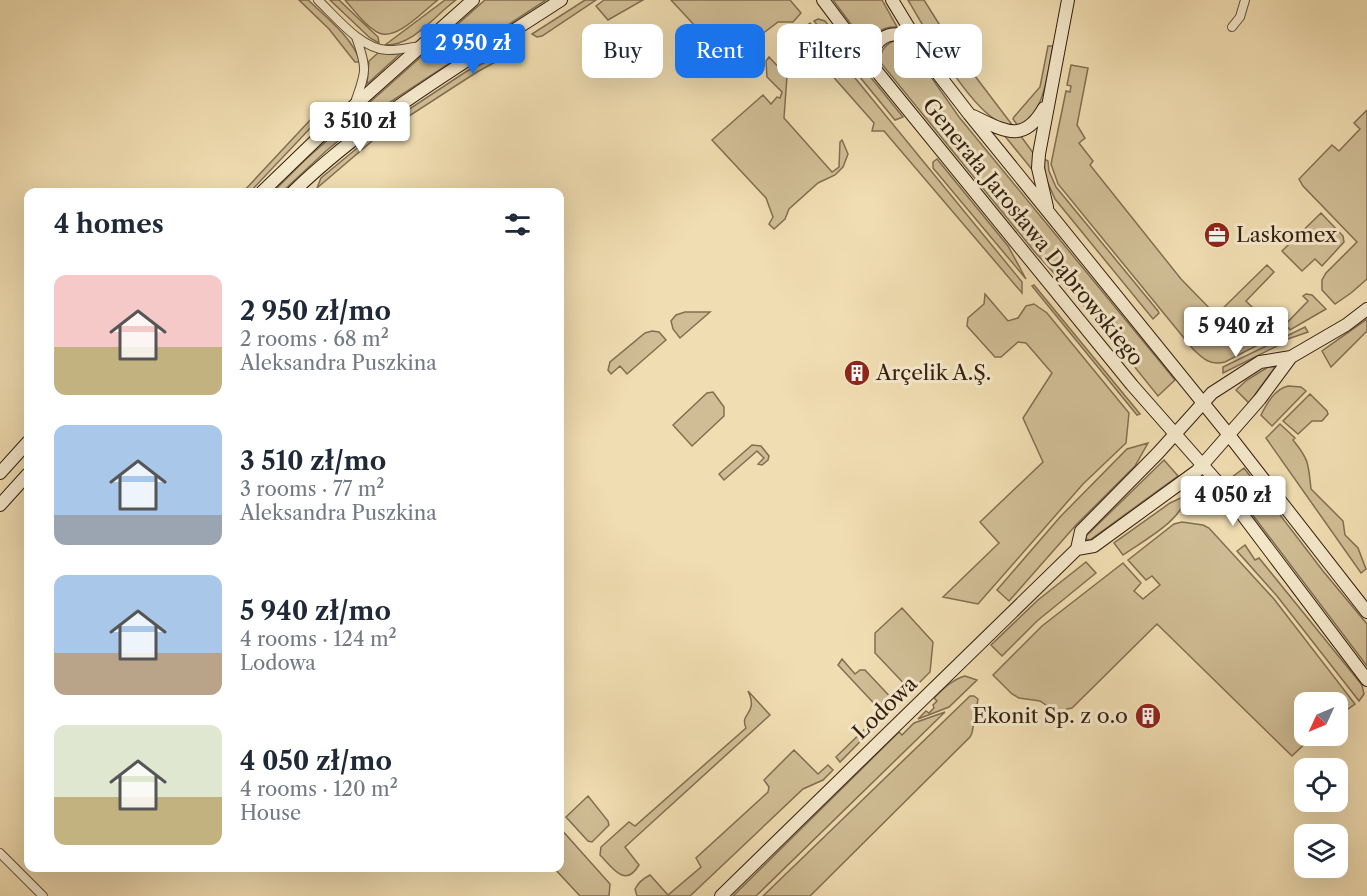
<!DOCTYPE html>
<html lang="en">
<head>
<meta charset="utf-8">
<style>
	:root { --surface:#fff; --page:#f2f2f3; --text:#1f2937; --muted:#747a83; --accent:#1a73e8 }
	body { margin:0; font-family:"Libre Caslon Text",serif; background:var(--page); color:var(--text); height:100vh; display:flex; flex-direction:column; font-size:22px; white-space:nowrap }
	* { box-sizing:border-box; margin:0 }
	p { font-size:20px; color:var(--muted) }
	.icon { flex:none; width:33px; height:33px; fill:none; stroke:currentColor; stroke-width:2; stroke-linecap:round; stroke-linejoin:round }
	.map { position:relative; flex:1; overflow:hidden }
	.drawer { position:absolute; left:24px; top:188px; width:540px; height:684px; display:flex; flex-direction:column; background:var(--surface); border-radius:12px; box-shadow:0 6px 24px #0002 }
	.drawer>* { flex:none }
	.banner { position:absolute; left:582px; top:24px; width:570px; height:54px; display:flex; gap:12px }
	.needle { width:39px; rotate:226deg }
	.fabs { position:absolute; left:1294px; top:692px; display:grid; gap:12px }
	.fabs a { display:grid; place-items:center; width:54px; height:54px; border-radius:12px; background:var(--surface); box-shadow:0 6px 24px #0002; font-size:30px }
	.price { position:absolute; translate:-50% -51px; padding:0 14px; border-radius:6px; background:#fff; color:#222; font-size:20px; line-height:39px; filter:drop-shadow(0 2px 3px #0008) }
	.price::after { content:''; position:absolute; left:50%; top:36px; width:18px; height:14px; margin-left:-9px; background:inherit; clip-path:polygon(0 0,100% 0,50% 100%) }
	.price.current { background:var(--accent); color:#fff }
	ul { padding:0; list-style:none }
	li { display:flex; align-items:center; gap:18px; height:150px; padding:0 30px }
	li span { display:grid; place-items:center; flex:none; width:168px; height:120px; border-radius:12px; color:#555 }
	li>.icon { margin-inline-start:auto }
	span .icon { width:72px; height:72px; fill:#fffc; stroke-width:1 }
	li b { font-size:26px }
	h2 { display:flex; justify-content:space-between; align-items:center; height:72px; padding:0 30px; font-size:26px }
	.tag { padding:0 21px; border-radius:12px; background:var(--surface); box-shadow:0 6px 24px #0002; font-size:21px; line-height:54px }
	.tag.current { background:var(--accent); color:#fff }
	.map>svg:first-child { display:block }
	.green { fill:#d0bd95; stroke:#826e52; stroke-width:1.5 }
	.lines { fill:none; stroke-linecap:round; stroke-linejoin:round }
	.street-casing { stroke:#624e38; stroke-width:10 }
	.secondary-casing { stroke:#331e0f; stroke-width:14 }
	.street { stroke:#f5e9cc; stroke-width:8 }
	.secondary { stroke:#f5e9cc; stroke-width:12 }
	.labels { text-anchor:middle; stroke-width:6; stroke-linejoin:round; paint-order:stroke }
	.street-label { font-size:21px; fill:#331e0f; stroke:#f5e9cc }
	.poi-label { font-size:21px; fill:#331e0f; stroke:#f5e9cc; text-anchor:start }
</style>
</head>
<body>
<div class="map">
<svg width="1367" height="896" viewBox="0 0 1367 896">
	<rect width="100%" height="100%" fill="#f0ddb1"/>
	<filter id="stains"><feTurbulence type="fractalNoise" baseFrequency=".00333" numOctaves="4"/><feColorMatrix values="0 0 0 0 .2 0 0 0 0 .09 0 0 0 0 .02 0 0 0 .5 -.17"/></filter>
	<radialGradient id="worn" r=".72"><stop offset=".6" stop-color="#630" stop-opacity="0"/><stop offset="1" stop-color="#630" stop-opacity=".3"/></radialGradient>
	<!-- green -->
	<path class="green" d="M299,0H308C326,17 353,38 360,62H355L329,29Z
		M330,0H339L378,37L379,43L370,38Z
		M345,0H438C424,10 397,41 379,33C366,27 354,10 345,0Z
		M445,0H456C435,15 413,46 385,45Z
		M485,0H546L366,118L360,111Z
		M585,0H596L542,36L537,37L532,34Z
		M604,0H643L608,20L596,6Z
		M671,0H790L801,13L793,22H778L741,50V61L734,68Z
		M833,0H882L897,27C882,26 874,33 868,47Z
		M908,0H924L956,51L1013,126C1007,125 1001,124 996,120C966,102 926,31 908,0Z
		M818,19L825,21L903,117L895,120L814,21Z
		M810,23L1022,282V293L884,131H872L874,123L829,72L794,70C777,47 792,37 810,23Z
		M897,40L908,44L959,117L1175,380L1158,396L1101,325L1034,251L881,63C879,51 886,43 897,40Z
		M1048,46H1053C1047,73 1046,113 1018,126L1013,119L1014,117L1040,87Z
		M378,53H401L367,84L369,61Z
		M496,57L499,60L477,72L383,133L376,131L467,71Z
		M769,57L787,76L784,118L832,172L839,167L840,142L842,140L848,154L843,167L835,175L818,183L789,209L785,219L774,229L769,224L773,217L766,198L712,140L763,95L771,104L777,97L780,98L782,92L767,77L766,61Z
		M1071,65L1088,68L1077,125L1085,138L1079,143L1093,161L1090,165L1181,279L1216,315L1267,265L1274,272L1246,301L1271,326L1277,335L1225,362C1211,366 1203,359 1193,349L1058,184L1051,164L1066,91L1070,92L1071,86L1067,85Z
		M1367,110V279L1351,293L1335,304L1322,290V280L1326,273L1357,242L1303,186L1299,179L1332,145L1339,151L1360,129L1354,123Z
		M357,114L362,121L326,151L282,192H273L305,160Z
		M312,118L316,122L250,192H243Z
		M373,135L372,141L317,188L321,178Z
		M1004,135H1020L1034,154V172Z
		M937,159L1008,246L1026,279L933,168V162Z
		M1044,159L1048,161L1049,171L1056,187L1158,311L1159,313L1153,319L1055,199L1045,176Z
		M1321,213L1343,236L1344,242L1322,266L1315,259L1302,271L1282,251Z
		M1034,285L1140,414L1137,415L1032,286Z
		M985,294L1008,321L1018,318L1026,306L1034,304L1047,313L1129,413L1126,443L1083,484L978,604L943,597L999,543L980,522L1043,462L1023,418L1052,373L1026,343L1018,342L1001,357H995L967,326L968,318L984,304Z
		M1306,294L1312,295L1326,309L1290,330L1289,328L1281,332L1280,330L1308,301L1303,296Z
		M685,312H710L680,338L673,329L671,321L676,315Z
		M1367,319V331L1331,367L1322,351Z
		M1305,327L1308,332L1279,342V345L1223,373V367Z
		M652,331L659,332L666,340L627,374L620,366L611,374L608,370L610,362L645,333Z
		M1268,367H1275L1249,403L1236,390L1247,380Z
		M1288,386L1301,387L1306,391L1272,426L1261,415C1267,403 1275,389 1288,386Z
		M713,392L724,407V416L692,446L673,425L707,393Z
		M1310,394L1327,411L1328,414L1322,421H1312L1298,434L1283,421Z
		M1280,424L1295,438L1293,440C1310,461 1308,464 1311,489L1343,521L1345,535L1358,548L1366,569L1361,573L1266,438Z
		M1148,443L1135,466L1076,525L1009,601L997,590L1060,517L1127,449Z
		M752,445L761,446L769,456L768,460L762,465L758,464L764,458L757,451L724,480L719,474Z
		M1164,460L1178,476L1090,540L1086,539V536Z
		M1244,468L1323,571L1367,624V666L1227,481Z
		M1187,495C1181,522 1144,540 1123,555L1114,543L1170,503Z
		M1182,522L1203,525L1209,528L1274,599L1355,704L1338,716V702H1305V735H1314L1292,756L1157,624L1072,708L1067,709L1061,715L1040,701L1019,698L1012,694L993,675L1042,626L1123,563L1141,583L1134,591L1143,599L1160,585L1152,576L1146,580L1128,560L1174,524Z
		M1245,545L1255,560L1259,558L1362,685L1364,694L1359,701L1277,596L1237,551Z
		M1086,562L1096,573L1037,621L1002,656L991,645L1038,600Z
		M902,608L933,642L930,672L911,691L875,653V633Z
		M842,659L855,674L860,670H865L897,704L840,762L836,757L882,712L838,665Z
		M965,676L977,680L949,707L918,719L926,711L929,713L934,708L933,705L937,701L934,698C943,689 953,679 965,676Z
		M748,691L770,715L625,847L639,865C625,889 612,867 600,855L601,847L629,822L635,826L746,728C739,712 759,715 748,691Z
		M970,696H974L978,699L972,733L970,737L810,896H763Z
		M945,712L756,896H733L899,732L902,735L914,723Z
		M794,750L818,774L828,765L833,770L823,780L803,789L690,896H637L635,889C638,883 644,878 650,875L668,895L701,867L696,858L768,792L769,787L764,780Z
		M588,796L608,821L609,825L592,842L588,841L566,817Z
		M560,828L610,884L609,896H580L553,867H560Z"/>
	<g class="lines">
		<!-- street casing -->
		<g class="street-casing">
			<path id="street" d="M318,0C336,17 361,49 387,50C398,51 410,47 421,46
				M1232,27L1240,17L1245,0
				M354,105C366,72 368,70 356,37
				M0,853L43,896"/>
		</g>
		<!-- secondary casing -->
		<g class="secondary-casing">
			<path id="secondary" d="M823,0L874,68L1132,385L1220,485L1367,680
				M892,0L932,66L969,114L1229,435L1367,612
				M874,68C869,39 888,28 914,38
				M973,116C1003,130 1023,145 1044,108
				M262,192L318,138L473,0
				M293,192C373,115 469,60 561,0
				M1047,207L1038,168L1039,154L1068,0
				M0,473L28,442
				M0,505L28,474
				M1077,549L1094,546L1197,471L1260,399L1291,357L1346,325L1367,309
				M721,896L1077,549L1081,531L1158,453L1212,393L1260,362L1291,357"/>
		</g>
		<!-- street -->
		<use href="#street" class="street"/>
		<!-- secondary -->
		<use href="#secondary" class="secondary"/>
	</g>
	<!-- icons -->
	<defs>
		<g id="office-disc" transform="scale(1.35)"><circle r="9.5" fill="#8f2418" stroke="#f5e9cc"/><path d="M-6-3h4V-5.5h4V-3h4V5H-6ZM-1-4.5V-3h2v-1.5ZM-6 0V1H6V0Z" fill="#fff"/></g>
		<g id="building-disc" transform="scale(1.35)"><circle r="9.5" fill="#8f2418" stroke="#f5e9cc"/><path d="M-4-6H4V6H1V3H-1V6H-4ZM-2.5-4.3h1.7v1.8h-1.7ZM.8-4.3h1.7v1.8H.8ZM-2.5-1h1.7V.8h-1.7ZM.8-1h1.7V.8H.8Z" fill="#fff"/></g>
	</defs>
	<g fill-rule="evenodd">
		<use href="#office-disc" x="1217" y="235"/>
		<use href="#building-disc" x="857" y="373"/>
		<use href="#building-disc" x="1148" y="716"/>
	</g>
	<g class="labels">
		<!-- street labels -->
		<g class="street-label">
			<text transform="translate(1033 232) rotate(51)" y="7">Generała Jarosława Dąbrowskiego</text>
			<text transform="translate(885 708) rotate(-44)" y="7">Lodowa</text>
		</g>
		<!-- poi labels -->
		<g class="poi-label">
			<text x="1236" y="242">Laskomex</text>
			<text x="876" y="380">Arçelik A.Ş.</text>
			<text x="1128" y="723" text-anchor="end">Ekonit Sp. z o.o</text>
		</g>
	</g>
	<rect width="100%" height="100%" filter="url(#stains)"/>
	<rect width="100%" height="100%" fill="url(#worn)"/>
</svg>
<div class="fabs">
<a><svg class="needle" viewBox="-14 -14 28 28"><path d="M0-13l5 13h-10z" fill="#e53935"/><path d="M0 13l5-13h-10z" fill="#747a83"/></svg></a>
<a><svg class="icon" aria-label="locate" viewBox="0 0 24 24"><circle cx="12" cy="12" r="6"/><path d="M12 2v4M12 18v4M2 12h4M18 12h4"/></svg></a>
<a><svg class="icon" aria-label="layers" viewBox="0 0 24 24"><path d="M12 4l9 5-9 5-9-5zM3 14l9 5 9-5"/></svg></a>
</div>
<b class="price current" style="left:473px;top:75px">2 950 zł</b>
<b class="price" style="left:360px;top:153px">3 510 zł</b>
<b class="price" style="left:1236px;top:358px">5 940 zł</b>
<b class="price" style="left:1233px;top:527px">4 050 zł</b>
<div class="banner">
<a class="tag">Buy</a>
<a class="tag current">Rent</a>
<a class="tag">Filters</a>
<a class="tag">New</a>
</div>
<section class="drawer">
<h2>4 homes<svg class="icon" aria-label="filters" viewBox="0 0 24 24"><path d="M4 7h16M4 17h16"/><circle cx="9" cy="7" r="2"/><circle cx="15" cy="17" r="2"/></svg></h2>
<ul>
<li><span style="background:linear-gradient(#f6c9c9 60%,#c2b280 0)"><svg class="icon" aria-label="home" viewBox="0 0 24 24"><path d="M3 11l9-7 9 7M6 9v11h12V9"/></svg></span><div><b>2 950 zł/mo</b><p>2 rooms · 68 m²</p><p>Aleksandra Puszkina</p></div></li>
<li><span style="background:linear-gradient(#a9c7e8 75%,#9aa5b1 0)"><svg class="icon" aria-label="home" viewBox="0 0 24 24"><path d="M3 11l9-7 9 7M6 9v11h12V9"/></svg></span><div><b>3 510 zł/mo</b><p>3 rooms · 77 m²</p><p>Aleksandra Puszkina</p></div></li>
<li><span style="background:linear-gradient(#a9c7e8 65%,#b9a48a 0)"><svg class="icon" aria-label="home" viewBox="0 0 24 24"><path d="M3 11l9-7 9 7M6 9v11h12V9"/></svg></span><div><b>5 940 zł/mo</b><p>4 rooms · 124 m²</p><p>Lodowa</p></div></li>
<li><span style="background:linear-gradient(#dfe7d0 60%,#c2b280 0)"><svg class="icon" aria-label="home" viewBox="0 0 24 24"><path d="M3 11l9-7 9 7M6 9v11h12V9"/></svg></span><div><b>4 050 zł/mo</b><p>4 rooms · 120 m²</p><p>House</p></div></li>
</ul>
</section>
</div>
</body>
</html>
